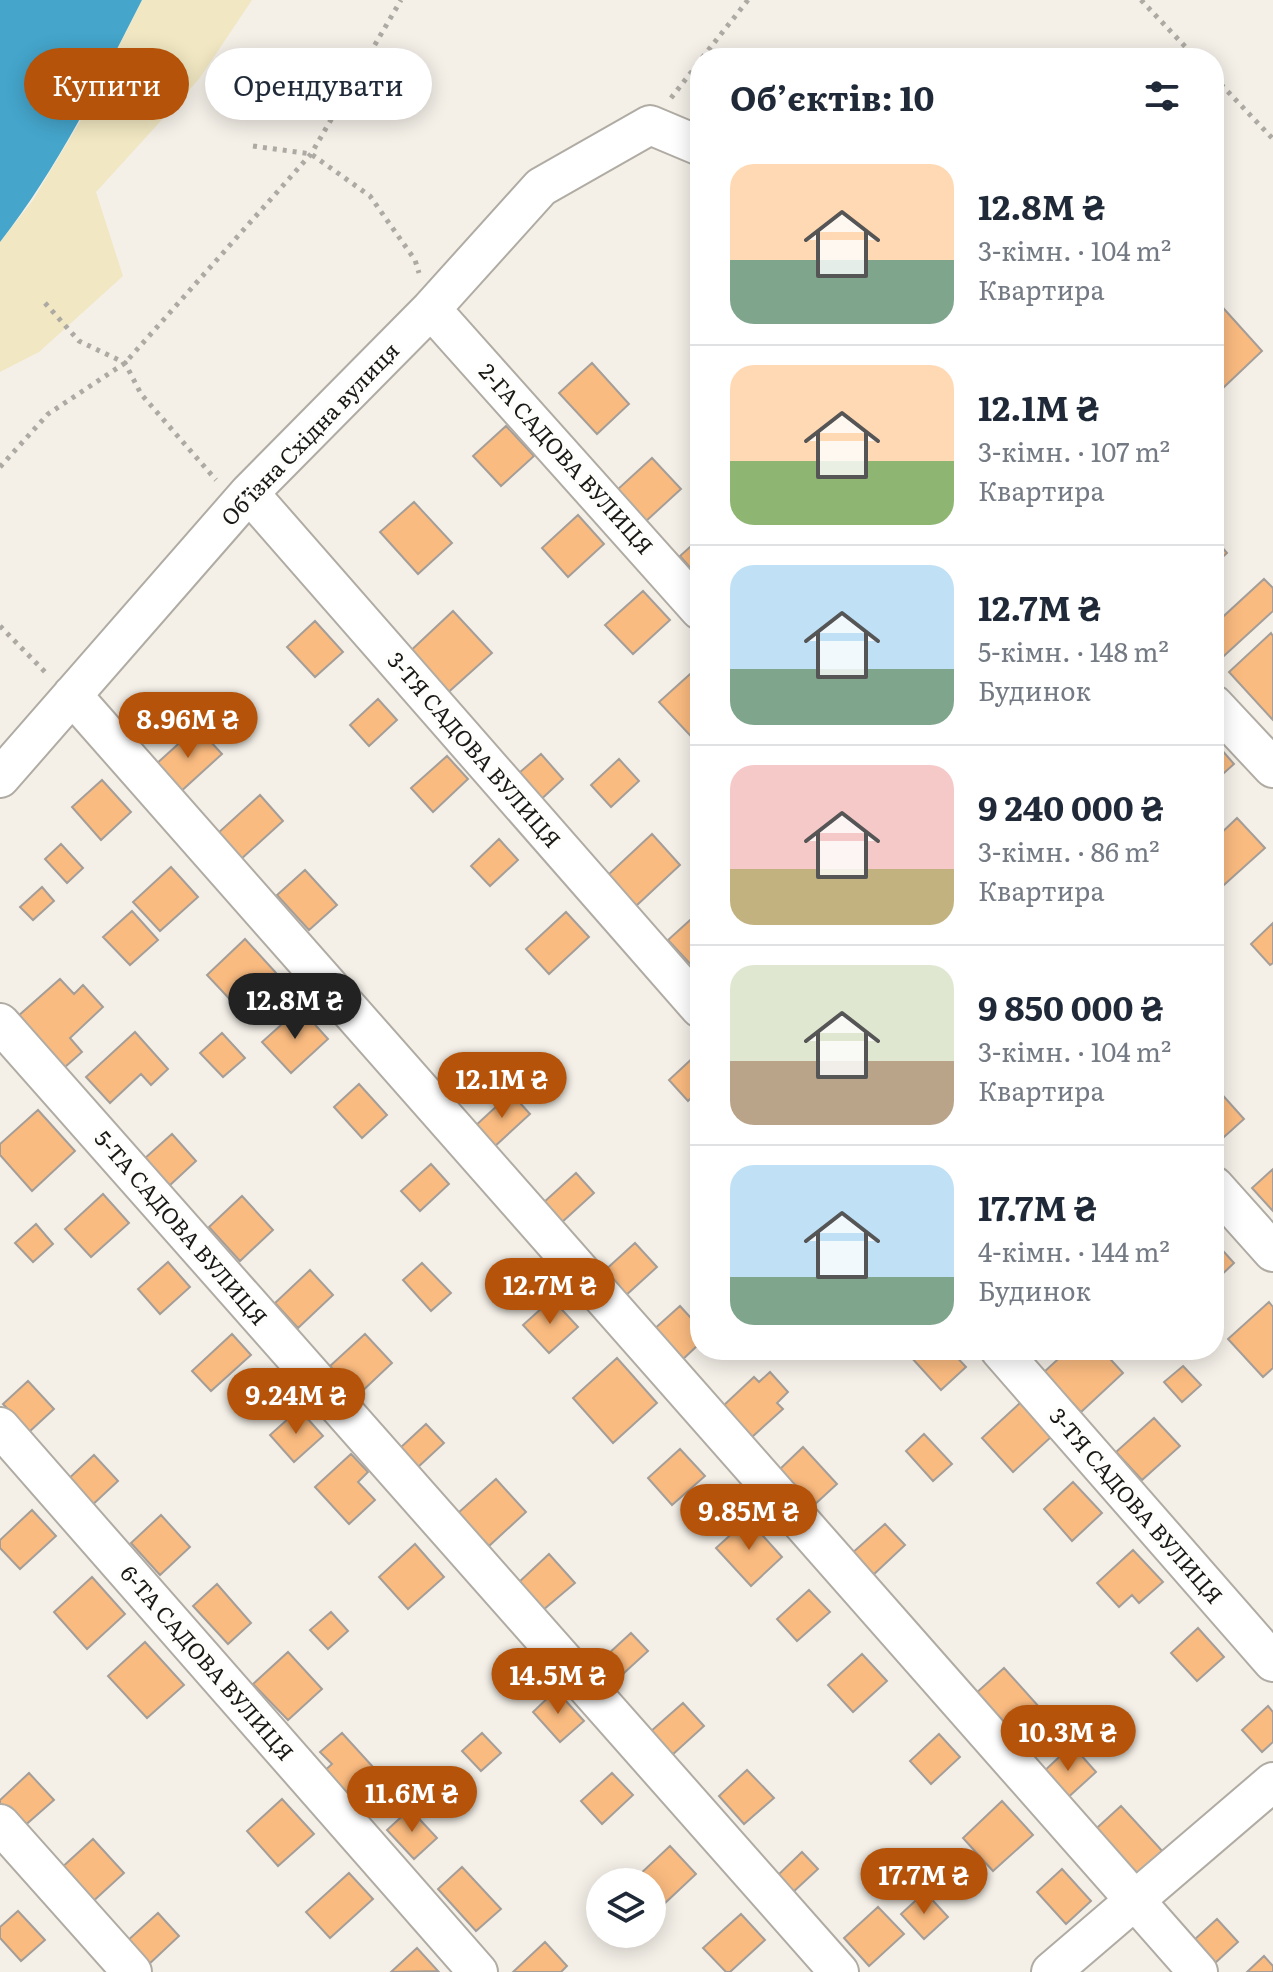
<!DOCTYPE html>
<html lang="uk">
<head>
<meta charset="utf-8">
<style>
	:root { --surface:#fff; --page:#f6f6f7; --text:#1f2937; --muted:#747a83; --line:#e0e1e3; --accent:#b45309 }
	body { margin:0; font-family:Literata,serif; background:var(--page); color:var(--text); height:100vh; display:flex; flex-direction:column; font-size:30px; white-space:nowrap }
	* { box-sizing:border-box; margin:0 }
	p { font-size:26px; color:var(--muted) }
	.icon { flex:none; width:44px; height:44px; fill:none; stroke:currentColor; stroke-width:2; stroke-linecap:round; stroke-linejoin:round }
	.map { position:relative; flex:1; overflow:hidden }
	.drawer { position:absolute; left:690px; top:48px; width:534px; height:1312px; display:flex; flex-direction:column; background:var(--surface); border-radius:32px; box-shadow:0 4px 20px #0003 }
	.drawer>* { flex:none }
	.guide { position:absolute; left:24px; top:48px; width:546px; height:72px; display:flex; gap:16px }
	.controls { position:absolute; left:586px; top:1868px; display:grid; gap:16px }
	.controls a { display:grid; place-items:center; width:80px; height:80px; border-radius:50%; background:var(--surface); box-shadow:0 4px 20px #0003; font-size:40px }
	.price { position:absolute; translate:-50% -68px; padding:0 18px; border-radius:28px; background:var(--accent); color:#fff; font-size:26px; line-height:52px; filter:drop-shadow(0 2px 4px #0008) }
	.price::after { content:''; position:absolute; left:50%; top:48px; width:24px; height:18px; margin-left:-12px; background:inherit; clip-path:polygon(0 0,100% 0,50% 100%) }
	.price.current { background:#222; color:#fff }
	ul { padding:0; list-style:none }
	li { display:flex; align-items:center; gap:24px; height:200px; padding:0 40px }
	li+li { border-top:2px solid var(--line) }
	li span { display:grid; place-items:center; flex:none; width:224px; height:160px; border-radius:24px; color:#555 }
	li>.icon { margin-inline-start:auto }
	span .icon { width:96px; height:96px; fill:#fffc; stroke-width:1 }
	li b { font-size:34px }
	h2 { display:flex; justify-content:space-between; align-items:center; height:96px; padding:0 40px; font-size:34px }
	.chip { padding:0 28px; border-radius:36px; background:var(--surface); box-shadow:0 4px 20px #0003; font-size:28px; line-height:72px }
	.chip.current { background:var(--accent); color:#fff }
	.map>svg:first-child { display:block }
	.sand { fill:#f1e7c2 }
	.water { fill:#45a5cb }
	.building { fill:#fabb80; stroke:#a59e98; stroke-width:2 }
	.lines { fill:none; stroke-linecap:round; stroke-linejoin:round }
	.minor-casing { stroke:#b0aca4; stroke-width:42 }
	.path { stroke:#adaaa4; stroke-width:5; stroke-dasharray:4 6; stroke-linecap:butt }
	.minor { stroke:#fff; stroke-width:38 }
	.labels { text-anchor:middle; stroke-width:8; stroke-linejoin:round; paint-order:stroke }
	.street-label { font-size:22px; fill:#1a1916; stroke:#fefefc }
</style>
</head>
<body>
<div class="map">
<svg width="1273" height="1972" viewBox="0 0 1273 1972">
	<rect width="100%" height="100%" fill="#f4f0e8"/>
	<!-- sand -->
	<path class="sand" d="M142,0H252L199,79L96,192L123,276L39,352L0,372V242L33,200L85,113Z"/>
	<!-- water -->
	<path class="water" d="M0,0H142C99,84 58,168 0,242Z"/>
	<!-- building -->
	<path class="building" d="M1216,300L1262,351L1222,389L1214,380Z
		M592,363L629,404L597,434L559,393Z
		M506,426L534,456L501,486L473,456Z
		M652,458L681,489L645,522L617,490Z
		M414,502L452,543L418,574L380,532Z
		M578,515L604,544L568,577L542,548Z
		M700,538V579L680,556Z
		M1214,538L1227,553L1214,565Z
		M1264,579L1273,588V611L1214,665V625Z
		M643,591L670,620L633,654L605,625Z
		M453,611L492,653L443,697L405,656Z
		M315,621L343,652L315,677L287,647Z
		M1271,633L1273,636V720L1229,672Z
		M698,667L700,669V746L659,702Z
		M378,699L397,720L369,746L350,725Z
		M197,727L222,754L178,794L154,766Z
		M1220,748L1234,764L1214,782V753Z
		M541,754L563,779L535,805L512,779Z
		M447,756L468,779L433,812L411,788Z
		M619,759L639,781L611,807L591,785Z
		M102,780L131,812L101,840L72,807Z
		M260,795L283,821L240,860L217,834Z
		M1237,818L1265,848L1215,893L1214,840Z
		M652,834L680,865L636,906L608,875Z
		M499,839L518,860L490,886L471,866Z
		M61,844L83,868L67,883L45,859Z
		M171,867L198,897L160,931L133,902Z
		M305,870L337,905L309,930L277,895Z
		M42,887L54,901L33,920L20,907Z
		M132,911L158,940L130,965L103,937Z
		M700,911V965L695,969L668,940Z
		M566,912L589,937L549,974L526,949Z
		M1273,923V963L1270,965L1251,944Z
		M245,939L277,974L239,1009L207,975Z
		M60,979L74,994L83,985L103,1007L70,1038L82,1052L56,1075L17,1017Z
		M300,1008L328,1039L291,1073L262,1042Z
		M135,1032L168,1069L151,1085L141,1074L110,1103L86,1077Z
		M222,1033L245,1058L223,1077L200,1053Z
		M696,1055L700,1059V1089L688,1101L669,1080Z
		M359,1084L387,1115L362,1138L334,1107Z
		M1218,1090L1244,1119L1214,1146V1094Z
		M511,1093L530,1114L493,1148L474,1127Z
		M38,1110L75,1151L32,1191L0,1155V1144Z
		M172,1134L196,1161L169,1186L144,1159Z
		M431,1164L449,1184L420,1211L401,1191Z
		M1273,1169V1211L1252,1188Z
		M576,1173L594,1193L561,1223L543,1203Z
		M103,1194L129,1223L91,1257L65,1229Z
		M242,1196L273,1230L240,1261L209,1227Z
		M36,1224L53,1244L33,1262L15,1243Z
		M1214,1241L1234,1263L1214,1282Z
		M635,1243L657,1267L624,1297L602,1273Z
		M168,1262L190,1287L160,1314L138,1289Z
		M422,1263L451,1293L431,1311L403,1280Z
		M310,1270L333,1295L298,1328L275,1303Z
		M552,1299L578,1327L549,1353L523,1325Z
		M1269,1302L1273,1307V1368L1263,1377L1228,1339Z
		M680,1306L700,1328V1343L680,1362L652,1331Z
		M232,1334L251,1355L211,1391L192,1371Z
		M365,1334L392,1363L357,1396L330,1366Z
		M916,1350H950L966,1367L941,1390L910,1356Z
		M1068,1350H1102L1123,1373L1081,1412L1044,1372Z
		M617,1358L657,1403L613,1443L573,1398Z
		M1183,1366L1201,1385L1182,1402L1164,1382Z
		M770,1372L788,1392L777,1403L783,1409L752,1437L723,1406L754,1377L759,1382Z
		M28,1381L54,1409L29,1432L3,1404Z
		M1020,1403L1051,1437L1013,1472L982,1438Z
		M299,1409L323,1436L294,1462L270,1435Z
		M1154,1418L1180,1446L1142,1480L1116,1452Z
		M426,1424L444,1443L417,1468L399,1449Z
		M924,1434L952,1464L933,1481L906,1451Z
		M803,1447L837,1484L813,1506L779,1470Z
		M680,1449L705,1476L672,1505L648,1478Z
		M351,1454L368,1472L358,1482L375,1500L349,1524L315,1487Z
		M94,1455L118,1481L89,1508L65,1482Z
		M496,1479L526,1512L489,1546L458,1513Z
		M1073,1482L1102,1513L1072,1541L1044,1509Z
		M32,1510L56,1536L20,1569L0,1548V1540Z
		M161,1515L190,1547L160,1575L131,1543Z
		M748,1519L782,1557L751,1586L716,1548Z
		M885,1524L905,1545L872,1576L851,1554Z
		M415,1544L444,1577L408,1609L379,1577Z
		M1133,1550L1163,1582L1139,1603L1132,1595L1119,1607L1097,1583Z
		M549,1554L575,1583L543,1610L518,1583Z
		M92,1577L125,1614L87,1649L54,1612Z
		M217,1584L251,1623L228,1644L193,1606Z
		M809,1590L830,1612L797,1641L777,1619Z
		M331,1612L348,1631L328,1649L310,1630Z
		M1198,1628L1224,1657L1197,1681L1171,1653Z
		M631,1633L648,1651L612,1684L595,1666Z
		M145,1642L184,1685L147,1718L108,1676Z
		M288,1652L322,1689L288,1720L253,1684Z
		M862,1654L887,1681L853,1712L828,1685Z
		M1004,1668L1040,1708L1011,1734L975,1694Z
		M556,1690L584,1721L560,1742L533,1712Z
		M683,1703L704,1726L672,1755L650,1732Z
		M1268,1706L1273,1712V1742L1262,1752L1242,1730Z
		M342,1733L373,1767L342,1796L321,1774L332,1764L320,1752Z
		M482,1733L501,1753L481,1771L462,1751Z
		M939,1734L960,1757L931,1784L910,1761Z
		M1072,1745L1096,1772L1064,1801L1040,1775Z
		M747,1770L774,1798L744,1824L719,1796Z
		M29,1773L54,1800L22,1828L0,1804V1800Z
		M612,1773L633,1795L602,1824L581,1801Z
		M282,1799L314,1834L278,1866L247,1831Z
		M1002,1801L1033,1835L993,1871L963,1838Z
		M1121,1806L1164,1853L1131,1883L1088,1836Z
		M410,1809L437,1838L414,1859L387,1830Z
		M93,1839L124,1873L90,1904L59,1870Z
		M670,1846L696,1874L664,1904L652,1891V1882H644L638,1876Z
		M802,1852L818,1869L792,1893L777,1876Z
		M462,1867L501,1909L476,1931L438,1889Z
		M1062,1869L1091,1901L1066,1924L1037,1892Z
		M349,1873L373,1899L330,1938L306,1912Z
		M925,1892L948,1917L924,1939L901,1914Z
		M878,1907L904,1934L869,1966L844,1938Z
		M18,1911L45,1940L21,1961L0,1938V1927Z
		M158,1913L179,1936L147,1966L126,1942Z
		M741,1914L765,1940L730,1972H726L703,1948Z
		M1217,1919L1238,1942L1215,1963L1194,1940Z
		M545,1942L567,1966L561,1972H513Z
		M417,1948L438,1971L391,1972Z
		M1264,1956L1273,1966V1972H1247Z"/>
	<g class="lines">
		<!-- minor casing -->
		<g class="minor-casing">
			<path id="minor" d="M431,309L700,610
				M249,493L700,1008
				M72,695L1198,1972
				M1214,705L1273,768
				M0,778L249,493L431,309L541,187L650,125L700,146
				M0,1023L839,1972
				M1214,1186L1273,1252
				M1000,1350L1273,1662
				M0,1427L478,1972
				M0,1824L132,1972
				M1051,1972L1273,1782"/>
		</g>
		<!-- path -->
		<path class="path" d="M1141,0L1196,58
			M702,58L748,0
			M1214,77L1273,139
			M671,98L700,61
			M253,146L311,154L370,196L415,260L419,273
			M45,303L79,341L125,363L141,394L216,480
			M0,467L48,414L125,363L311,154L401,0
			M0,626L47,674"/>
		<!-- minor -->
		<use href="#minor" class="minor"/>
	</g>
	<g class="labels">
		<!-- street labels -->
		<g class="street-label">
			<text transform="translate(310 434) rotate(-46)" y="8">Обʼїзна Східна вулиця</text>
			<text transform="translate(566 459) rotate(48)" y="8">2-ГА САДОВА ВУЛИЦЯ</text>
			<text transform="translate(474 750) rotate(49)" y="8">3-ТЯ САДОВА ВУЛИЦЯ</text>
			<text transform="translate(181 1228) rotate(49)" y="8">5-ТА САДОВА ВУЛИЦЯ</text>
			<text transform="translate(1136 1506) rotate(49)" y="8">3-ТЯ САДОВА ВУЛИЦЯ</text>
			<text transform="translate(207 1663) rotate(49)" y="8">6-ТА САДОВА ВУЛИЦЯ</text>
		</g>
	</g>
</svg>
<div class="controls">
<a><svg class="icon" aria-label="layers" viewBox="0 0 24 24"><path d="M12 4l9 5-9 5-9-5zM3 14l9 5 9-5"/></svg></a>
</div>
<b class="price" style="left:188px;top:760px">8.96M ₴</b>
<b class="price current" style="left:295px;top:1041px">12.8M ₴</b>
<b class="price" style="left:502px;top:1120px">12.1M ₴</b>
<b class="price" style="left:550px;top:1326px">12.7M ₴</b>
<b class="price" style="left:296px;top:1436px">9.24M ₴</b>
<b class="price" style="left:749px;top:1552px">9.85M ₴</b>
<b class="price" style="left:558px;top:1716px">14.5M ₴</b>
<b class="price" style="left:1068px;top:1773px">10.3M ₴</b>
<b class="price" style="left:412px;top:1834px">11.6M ₴</b>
<b class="price" style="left:924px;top:1916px">17.7M ₴</b>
<div class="guide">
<a class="chip current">Купити</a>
<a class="chip">Орендувати</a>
</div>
<section class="drawer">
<h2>Об’єктів: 10<svg class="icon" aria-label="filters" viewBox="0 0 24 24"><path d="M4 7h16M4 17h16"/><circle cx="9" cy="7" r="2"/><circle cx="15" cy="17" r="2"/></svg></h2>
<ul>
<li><span style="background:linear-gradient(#ffd9b3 60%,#7fa58c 0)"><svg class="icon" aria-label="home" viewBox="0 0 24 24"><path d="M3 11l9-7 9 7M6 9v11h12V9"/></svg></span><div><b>12.8M ₴</b><p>3-кімн. · 104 m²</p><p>Квартира</p></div></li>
<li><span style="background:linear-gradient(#ffd9b3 60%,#8fb573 0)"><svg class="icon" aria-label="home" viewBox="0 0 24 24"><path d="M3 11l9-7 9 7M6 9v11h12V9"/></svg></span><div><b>12.1M ₴</b><p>3-кімн. · 107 m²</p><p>Квартира</p></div></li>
<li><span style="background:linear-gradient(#bfe0f5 65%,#7fa58c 0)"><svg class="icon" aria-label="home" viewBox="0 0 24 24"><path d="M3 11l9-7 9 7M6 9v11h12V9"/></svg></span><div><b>12.7M ₴</b><p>5-кімн. · 148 m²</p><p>Будинок</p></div></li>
<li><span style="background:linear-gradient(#f6c9c9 65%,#c2b280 0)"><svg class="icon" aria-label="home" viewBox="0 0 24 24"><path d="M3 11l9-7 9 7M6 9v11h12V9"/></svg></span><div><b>9 240 000 ₴</b><p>3-кімн. · 86 m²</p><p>Квартира</p></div></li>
<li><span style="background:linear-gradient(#dfe7d0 60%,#b9a48a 0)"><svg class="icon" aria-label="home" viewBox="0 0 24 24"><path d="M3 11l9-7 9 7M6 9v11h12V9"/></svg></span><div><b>9 850 000 ₴</b><p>3-кімн. · 104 m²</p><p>Квартира</p></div></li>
<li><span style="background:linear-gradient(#bfe0f5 70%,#7fa58c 0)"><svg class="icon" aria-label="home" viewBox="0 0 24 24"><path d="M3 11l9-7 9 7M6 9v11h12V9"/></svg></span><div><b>17.7M ₴</b><p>4-кімн. · 144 m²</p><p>Будинок</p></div></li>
</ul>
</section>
</div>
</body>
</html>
